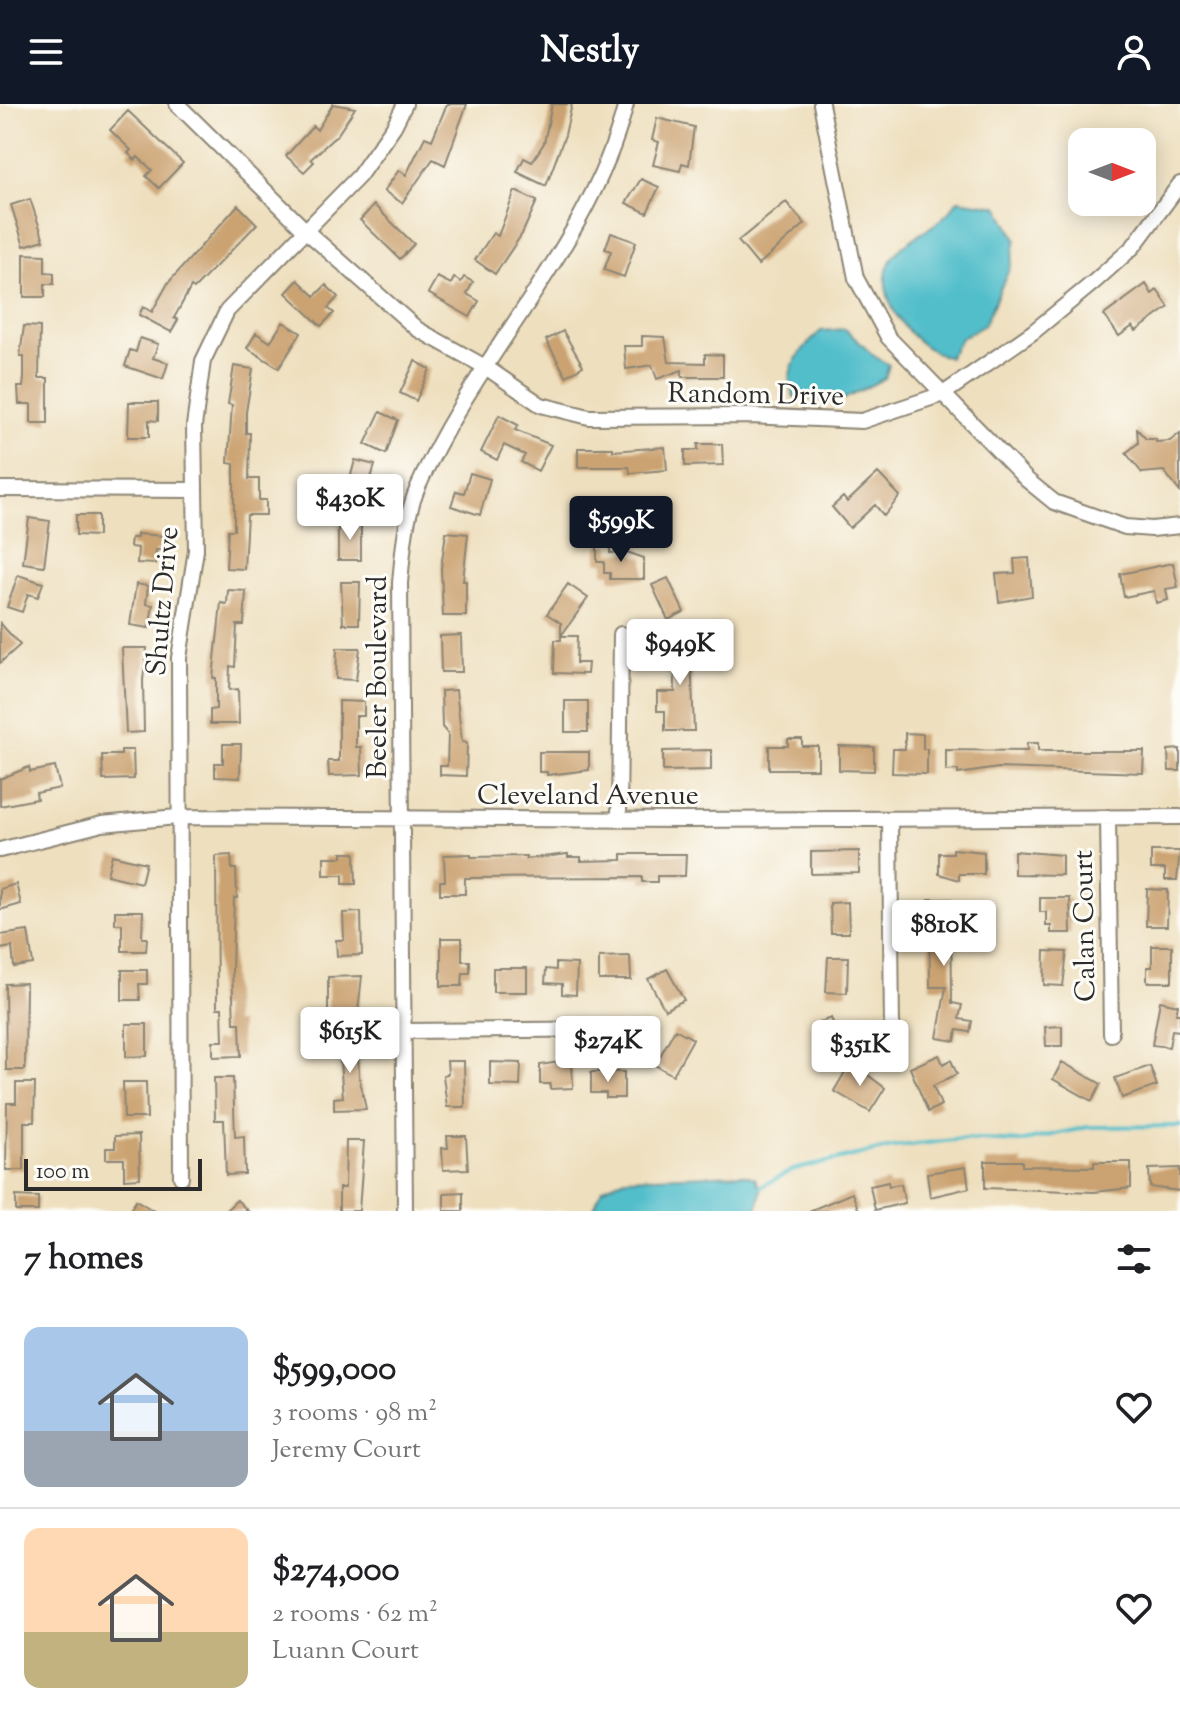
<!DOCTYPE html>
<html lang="en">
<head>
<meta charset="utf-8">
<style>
	:root { --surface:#fff; --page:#f6f6f6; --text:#202124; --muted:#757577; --line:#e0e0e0; --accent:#111827 }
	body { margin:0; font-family:"Sorts Mill Goudy",serif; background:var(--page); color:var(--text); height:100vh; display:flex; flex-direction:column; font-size:30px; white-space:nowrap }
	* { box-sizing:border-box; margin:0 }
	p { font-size:26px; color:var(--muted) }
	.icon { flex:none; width:44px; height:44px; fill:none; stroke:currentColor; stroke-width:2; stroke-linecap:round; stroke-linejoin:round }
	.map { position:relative; height:1107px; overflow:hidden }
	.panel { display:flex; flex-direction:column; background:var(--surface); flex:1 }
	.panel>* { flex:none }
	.needle { width:52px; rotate:90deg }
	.tools { position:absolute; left:1068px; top:24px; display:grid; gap:16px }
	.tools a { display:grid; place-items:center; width:88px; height:88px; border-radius:16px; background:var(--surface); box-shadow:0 4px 20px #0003; font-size:40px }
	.scale { position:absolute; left:24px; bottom:20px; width:178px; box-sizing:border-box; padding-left:8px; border:4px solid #2b2b2b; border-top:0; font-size:22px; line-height:28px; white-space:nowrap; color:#2b2b2b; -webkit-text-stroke:6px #fdfcf7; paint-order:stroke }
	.price { position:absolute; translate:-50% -68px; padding:0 18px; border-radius:8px; background:#fff; color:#222; font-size:26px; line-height:52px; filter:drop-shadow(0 2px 4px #0008) }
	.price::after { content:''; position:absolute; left:50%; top:48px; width:24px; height:18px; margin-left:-12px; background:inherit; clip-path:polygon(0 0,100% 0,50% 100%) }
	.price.active { background:var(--accent); color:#fff }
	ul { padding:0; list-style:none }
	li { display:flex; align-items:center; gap:24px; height:200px; padding:0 24px }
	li+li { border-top:2px solid var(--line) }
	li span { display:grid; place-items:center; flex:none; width:224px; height:160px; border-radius:16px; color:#555 }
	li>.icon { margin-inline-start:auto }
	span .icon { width:96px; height:96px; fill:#fffc; stroke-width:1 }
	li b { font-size:34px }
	h2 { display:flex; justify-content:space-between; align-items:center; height:96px; padding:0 24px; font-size:34px }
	header { display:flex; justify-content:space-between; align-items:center; height:104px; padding:0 24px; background:var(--accent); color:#fff; font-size:36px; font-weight:700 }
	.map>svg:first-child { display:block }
	.water { fill:#51beca; stroke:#3e747a; stroke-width:2 }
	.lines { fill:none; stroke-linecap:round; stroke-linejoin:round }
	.stream { stroke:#51beca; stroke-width:4 }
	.building { fill:#cba271 }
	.minor-casing { stroke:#8c8574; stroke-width:18 }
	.minor { stroke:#fff; stroke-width:14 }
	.labels { text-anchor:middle; stroke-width:6; stroke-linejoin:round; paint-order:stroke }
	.street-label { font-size:28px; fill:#2b2b2b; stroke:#fdfcf7 }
</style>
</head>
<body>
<header><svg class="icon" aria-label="menu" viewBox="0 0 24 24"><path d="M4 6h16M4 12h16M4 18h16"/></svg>Nestly<svg class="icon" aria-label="person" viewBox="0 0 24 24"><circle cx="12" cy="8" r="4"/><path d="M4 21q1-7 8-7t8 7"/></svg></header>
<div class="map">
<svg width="1180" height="1107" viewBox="0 0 1180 1107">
	<rect width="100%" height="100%" fill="#fdfcf7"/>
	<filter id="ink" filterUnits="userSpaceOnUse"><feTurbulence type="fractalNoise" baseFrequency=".0125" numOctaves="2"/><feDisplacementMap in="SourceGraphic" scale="16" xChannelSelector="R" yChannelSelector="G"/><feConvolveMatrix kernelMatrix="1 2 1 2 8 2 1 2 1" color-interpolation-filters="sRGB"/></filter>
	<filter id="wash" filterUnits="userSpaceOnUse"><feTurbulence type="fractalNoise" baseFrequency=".006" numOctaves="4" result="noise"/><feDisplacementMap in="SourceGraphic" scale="32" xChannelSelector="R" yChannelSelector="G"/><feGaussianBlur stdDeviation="1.8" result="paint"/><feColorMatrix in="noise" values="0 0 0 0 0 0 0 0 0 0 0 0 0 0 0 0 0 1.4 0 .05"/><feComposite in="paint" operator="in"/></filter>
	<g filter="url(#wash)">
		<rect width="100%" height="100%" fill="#eedfbe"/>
		<!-- water -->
		<path class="water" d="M958,96L998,102L1016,135L1011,161L984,221L961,234L949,253C913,246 868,189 893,153C909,131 940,125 958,96Z
			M845,225L874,252L889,261L885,274L840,297L795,294C779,267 802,245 821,227Z
			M742,1070L755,1074L761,1086L757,1107H593L602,1085L625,1074Z"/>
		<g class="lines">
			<!-- stream -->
			<path class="stream" d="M756,1085L793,1066L892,1043L962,1035L1020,1038L1088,1023L1180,1022"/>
		</g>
		<g id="blocks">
			<!-- building -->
			<path class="building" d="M333,0L355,4L338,30L311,55L314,58L304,68L286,52L313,22L317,26Z
				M447,0H467L445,61L433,55L402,99L384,87L399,66L406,71L425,33L432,36Z
				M552,0H572L565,31L546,82L517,68L524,54L532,58L544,39Z
				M128,7L183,59L159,84L146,72L152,66L138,53L135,56L128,49L131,46L110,26Z
				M657,14L694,23L689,61L682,59L680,67L653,61L659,38L652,36Z
				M641,75L659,83L647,109L626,99Z
				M515,87L537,97L522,130L495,170L475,156L493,129L498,132Z
				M30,95L44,136L24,142L11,101Z
				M786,98L805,120L758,161L738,137Z
				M238,101L257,120L194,185L191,183L174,214L178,216L171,228L139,211L143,203L152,208L168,179Z
				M374,101L414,140L400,155L360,116Z
				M611,129L636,138L624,173L604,166L611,147L605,145Z
				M24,150L45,151V168L54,169V180H45V193H24Z
				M437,173L451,180L454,174L461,178L464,173L473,178L467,190L479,197L470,213L428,189Z
				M298,176L315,192L326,181L338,193L328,204L334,209L321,222L286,189Z
				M1146,180L1152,190L1157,186L1169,203L1136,227L1133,222L1119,232L1104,211Z
				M283,218L301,229L279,264L247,244L256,229L270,238Z
				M24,222L40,223L39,274H48V319H31V300H19L18,283H23L24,274V252H20Z
				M563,227L583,262L566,272L546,236Z
				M642,232L665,233L669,258L705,259V250L723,251V273H682V266L657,275L652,261L626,265L624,242H642Z
				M140,234L158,240L153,254L168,259L163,275L125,262L130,246L136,248Z
				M415,257L430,265L416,297L400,289Z
				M234,262L253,265L246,308V329H250L249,375H259V396H266V411H247L244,465L226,464L228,426H234V360L228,359L232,301L228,300Z
				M129,298H158V317L149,316V333H128Z
				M380,308L398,316L386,350L365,340Z
				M499,311L518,321L515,326L551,341L538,367L521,358L525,351L504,341L497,356L481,348Z
				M1137,325L1146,335H1156V338L1170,337L1180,329V388L1164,367L1142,369L1126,349L1138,339Z
				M698,340H722L723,361L685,362V346H698Z
				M665,343L667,366L630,369L629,363H578V344H613V347Z
				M355,356L375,361L369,381L376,383L373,396L346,390Z
				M470,369L490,375L480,411L451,402L456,387L464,389Z
				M878,369L900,392L884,412L875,401L850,424L832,403L843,393L847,398Z
				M76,411H98V432L76,431Z
				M29,414L50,417L44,462L23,459Z
				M338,420H361V456H338Z
				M446,428L468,430L463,477H466V512H443L441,464Z
				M137,430L165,432L163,446H156L155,460L137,459L138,444L130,443L131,434H137Z
				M597,441H610V449L627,448L644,454V475H610V469H604V458H597Z
				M1029,454L1032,492L999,498L996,470L1015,469L1014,455Z
				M1173,459L1178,483L1166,485L1168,496L1156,499L1154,487L1124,493L1120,470Z
				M18,471L43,479L38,493L28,490L22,508L7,503Z
				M668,474L684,508L668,516L652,481Z
				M341,478H360L359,520H343Z
				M136,480L148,482L146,500L153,501L149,524L130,521Z
				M568,480L588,494L561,532H577L576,559H588L587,570L554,569L555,536H561V519L547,510Z
				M228,486L246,487L244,521H237L235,563L230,562L229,586L238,585L239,620H210V606L216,605V574H213L221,499L227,500Z
				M0,519L20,541L0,559Z
				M667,530H684L689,538L696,537L697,551H691L694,627H665V607H657V588H675L674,542H667Z
				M461,531L462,568H441L440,532Z
				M122,544H147L143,576L144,628L126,629Z
				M337,544H360L356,576L336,575Z
				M456,586L462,638L467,639L466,672L440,671V662H447L448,630L442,623L441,587Z
				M339,597L364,598V612H356V643H361L362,671L329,672L328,657H339Z
				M565,597H588V628H565Z
				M905,629L923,630V645H927V670L892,669L893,645H905Z
				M788,635H802V642H818V665H769V642H788Z
				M1027,639H1038V647H1144L1143,669L998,664L958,670V666L946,667V646L1027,647Z
				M223,640H241L240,674L215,673V659H223Z
				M839,642L874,643V667L839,666Z
				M1180,645V667H1169L1168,646Z
				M121,646H133L134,675L103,676L102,651H121Z
				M711,646V666L663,667V647Z
				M539,648H589V666L547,671V668H539Z
				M29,663L30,668L55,663L60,684L36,689L37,695L0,702V675Z
				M953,745L984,748V770H959V776L939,770V749H953Z
				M859,747V769L811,770V748Z
				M1014,747L1062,751V771L1014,770Z
				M1151,747H1180L1177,776H1165V765H1151Z
				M342,749H355L356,780H343V771H324V753H342Z
				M471,750V753L526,752V755L568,750V753H581V757L622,756V750H686L685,772H657V778H642V773L465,774V790H440V777H445L444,751Z
				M112,751L146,759L141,779L107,771Z
				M231,751L232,765H236L237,794H234L232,865L234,919H240L241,952L213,953V937H223L222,904H217L216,752Z
				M16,780L21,800L0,806V785Z
				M1147,785L1168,786L1167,822H1146Z
				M1040,794H1070L1071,829H1051V822H1046V808H1040Z
				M929,795H951L952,899L962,901L959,915L972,917L970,928L957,926L955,937L937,934L946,883H930Z
				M848,798L849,829H831L830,799Z
				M115,807H143L142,834H147L146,847H122V820H115Z
				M361,808L362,851L337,852L336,836H344L343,809Z
				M28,827L33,860L14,863L12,843L0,845V831Z
				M441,834H462V857H470V869H463L462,882H441Z
				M1152,842H1172V878H1147V863H1152Z
				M1045,847L1067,848L1063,882L1044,881Z
				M630,852L631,876H599V853Z
				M828,853H848L847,889L826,888Z
				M556,859L577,860L576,891L562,890V880L545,879L546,865L556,866Z
				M493,864H527V888H493Z
				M667,865L684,896L665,906L648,875Z
				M122,866H147V880H139L140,896H122Z
				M362,872L358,908L328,909V873Z
				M26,879L25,966H6L5,880Z
				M1160,897L1178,901L1176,910H1180V927L1172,926L1169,943L1152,941Z
				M831,914L846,948L828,955L813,921Z
				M126,920H147V952L126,953Z
				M1062,922V942H1046L1045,923Z
				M675,925L693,935L673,971L655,961Z
				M338,933H363V948H358L359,972L366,1005L334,1006V994L343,993Z
				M939,951L943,960L951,956L957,970L933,982L941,1001L928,1008L910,964Z
				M572,956L573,984L550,985V980H540V961Z
				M447,957H464L465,1003H447L443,971L448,970Z
				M490,958L521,959L520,982L490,981Z
				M851,958L885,984L870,1008L834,987Z
				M1062,958L1101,980L1092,997L1053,975Z
				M1150,962L1157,982L1122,994L1115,974Z
				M591,968H624V994H606V989H591Z
				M214,974H233L235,1033L244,1032L245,1070L226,1071L224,1016H215Z
				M123,978H146L147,1014H124Z
				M16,979H35L34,1018H24V1066H6L7,999H16Z
				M139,1031L140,1074L124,1075V1055H106V1044H115V1032Z
				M447,1032H466L468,1065L443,1066L442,1044H448Z
				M346,1037H364L359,1107H339V1084H345Z
				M985,1057H1022V1062L1094,1063V1058H1131V1084L1094,1088L985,1084Z
				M966,1063L969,1084L930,1093L927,1069Z
				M1180,1064V1087L1150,1083L1149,1065Z
				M888,1078L889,1082L901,1080L905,1099L875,1106L870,1082Z
				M463,1088V1107H444V1089Z
				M852,1089L859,1107H809Z
				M16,1092L38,1093V1107H16Z
				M136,1096L154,1107H130Z
				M237,1096L248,1107H225Z"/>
		</g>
	</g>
	<g filter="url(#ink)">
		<use href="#blocks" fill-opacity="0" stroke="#8c8574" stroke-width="2"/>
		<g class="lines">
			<!-- minor casing -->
			<g class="minor-casing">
				<path id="minor" d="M177,0L305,126L417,225L487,264L541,301L589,313L750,312L862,317L943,290L1033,228L1094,178L1133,143L1180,80
					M821,0L856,174L888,233L1027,376L1054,398L1125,423L1152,425L1180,422
					M0,385L195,386
					M1108,713L1111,930
					M619,715L621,530
					M890,715L892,927
					M0,746L102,720L177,713L683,716L1180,713
					M404,927L622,925
					M181,1073L179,554L196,446L194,322L203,257L227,207L359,72L394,22L405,0
					M405,1107L400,479C403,447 405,413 418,383C476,249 589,145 626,0"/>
			</g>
			<!-- minor -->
			<use href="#minor" class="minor"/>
		</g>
	</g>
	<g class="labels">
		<!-- street labels -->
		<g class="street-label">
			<text transform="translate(756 289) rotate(1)" y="10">Random Drive</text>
			<text transform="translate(161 497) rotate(-85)" y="10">Shultz Drive</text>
			<text transform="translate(376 573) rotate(-90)" y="10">Beeler Boulevard</text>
			<text x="588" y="700">Cleveland Avenue</text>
			<text transform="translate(1083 822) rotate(-91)" y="10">Calan Court</text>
		</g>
	</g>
</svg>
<div class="tools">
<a><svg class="needle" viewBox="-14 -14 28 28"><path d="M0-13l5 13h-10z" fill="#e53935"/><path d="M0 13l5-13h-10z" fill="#757577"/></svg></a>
</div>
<div class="scale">100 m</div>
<b class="price" style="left:350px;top:438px">$430K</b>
<b class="price active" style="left:621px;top:460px">$599K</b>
<b class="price" style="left:680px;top:583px">$949K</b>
<b class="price" style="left:944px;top:864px">$810K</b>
<b class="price" style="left:350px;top:971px">$615K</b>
<b class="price" style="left:608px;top:980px">$274K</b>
<b class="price" style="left:860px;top:984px">$351K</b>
</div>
<section class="panel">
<h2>7 homes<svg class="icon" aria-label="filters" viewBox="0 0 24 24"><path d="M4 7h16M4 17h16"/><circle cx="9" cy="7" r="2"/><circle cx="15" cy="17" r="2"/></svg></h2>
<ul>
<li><span style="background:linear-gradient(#a9c7e8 65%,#9aa5b1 0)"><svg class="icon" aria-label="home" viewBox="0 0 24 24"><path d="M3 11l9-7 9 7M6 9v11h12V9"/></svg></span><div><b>$599,000</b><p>3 rooms · 98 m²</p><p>Jeremy Court</p></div><svg class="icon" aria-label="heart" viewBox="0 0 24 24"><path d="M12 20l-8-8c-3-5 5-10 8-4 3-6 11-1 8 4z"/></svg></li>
<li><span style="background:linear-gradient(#ffd9b3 65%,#c2b280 0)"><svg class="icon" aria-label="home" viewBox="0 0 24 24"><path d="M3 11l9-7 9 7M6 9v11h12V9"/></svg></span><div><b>$274,000</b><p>2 rooms · 62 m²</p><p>Luann Court</p></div><svg class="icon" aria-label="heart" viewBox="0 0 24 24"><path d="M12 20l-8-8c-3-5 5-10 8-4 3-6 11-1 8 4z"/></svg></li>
</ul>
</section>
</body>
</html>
